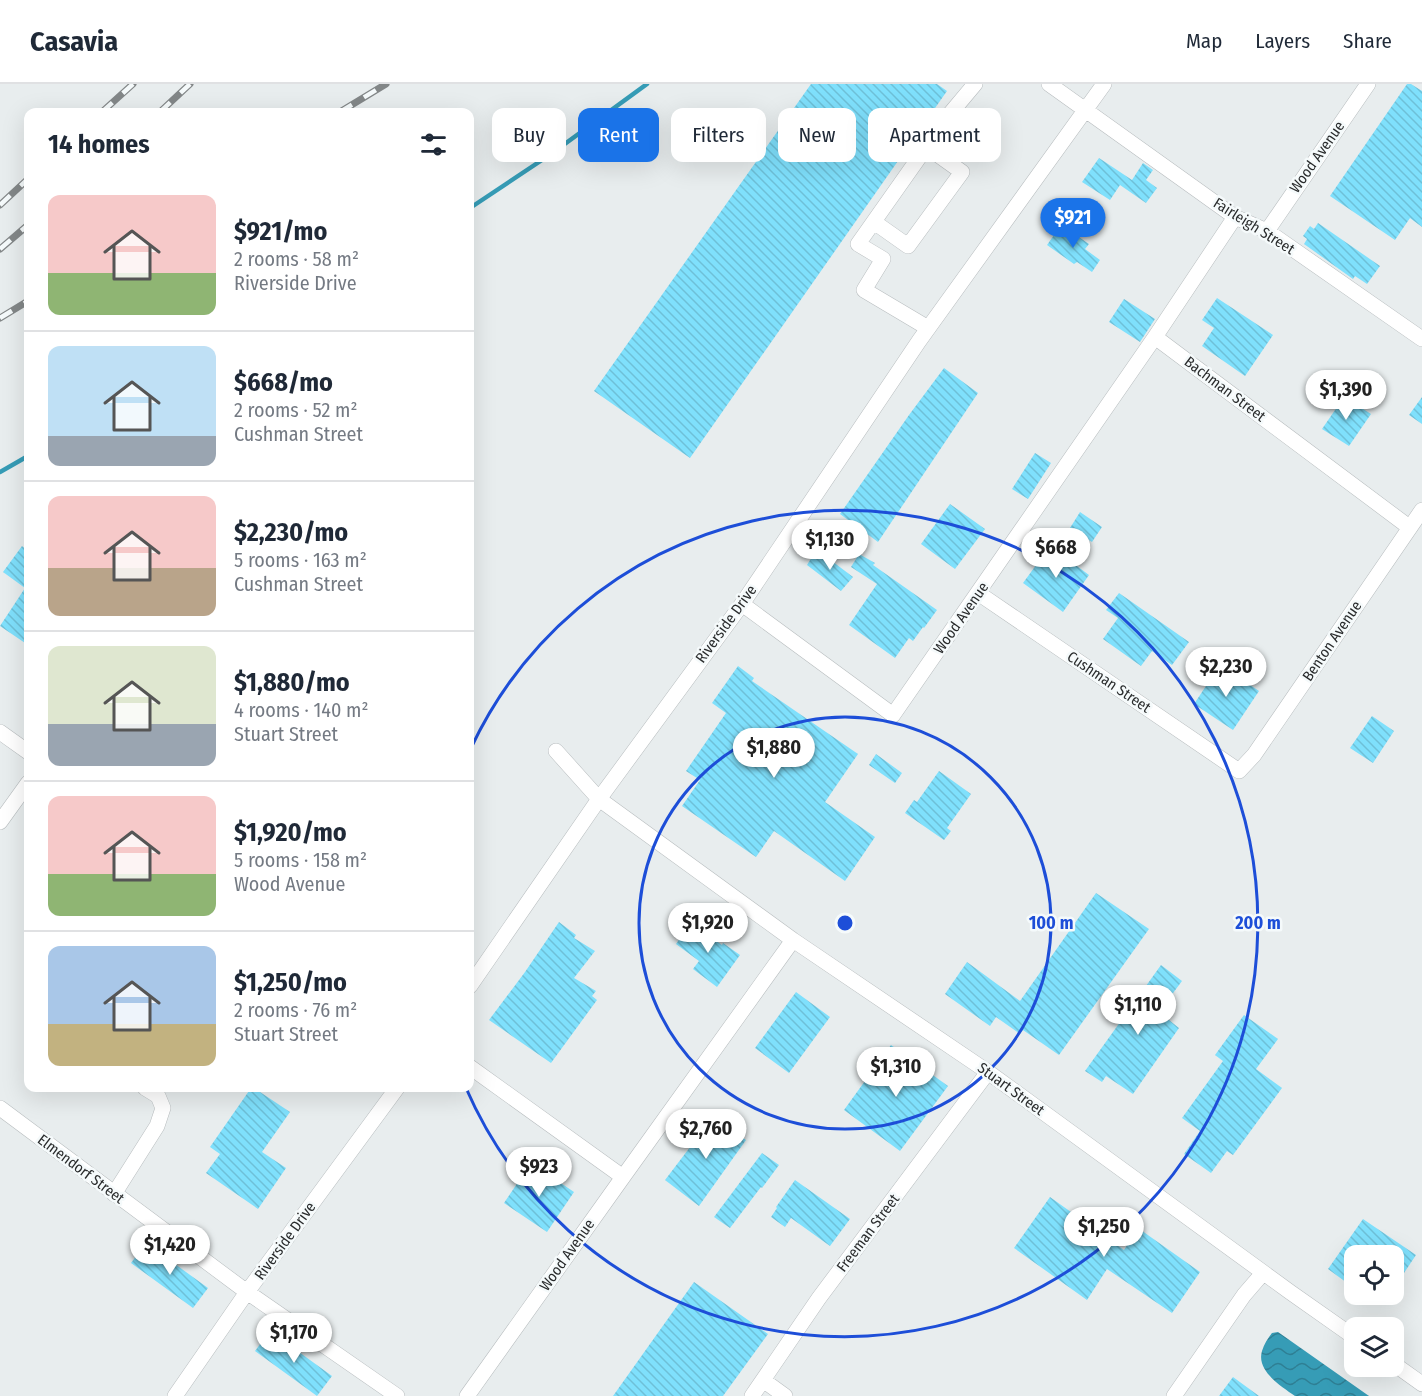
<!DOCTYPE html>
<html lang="en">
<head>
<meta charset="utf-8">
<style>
	:root { --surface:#fff; --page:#f6f6f7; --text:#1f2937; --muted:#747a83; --line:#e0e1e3; --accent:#1a73e8 }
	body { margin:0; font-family:"Fira Sans Condensed",sans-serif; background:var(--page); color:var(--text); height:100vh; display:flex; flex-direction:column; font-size:22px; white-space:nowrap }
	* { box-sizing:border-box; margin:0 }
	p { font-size:20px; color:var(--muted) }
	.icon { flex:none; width:33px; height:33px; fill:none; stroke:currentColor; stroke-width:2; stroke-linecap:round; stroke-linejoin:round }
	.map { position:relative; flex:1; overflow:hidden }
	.sheet { position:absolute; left:24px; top:24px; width:450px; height:984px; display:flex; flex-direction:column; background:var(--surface); border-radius:12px; box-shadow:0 6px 24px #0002 }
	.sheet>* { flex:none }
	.top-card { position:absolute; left:492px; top:24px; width:570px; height:54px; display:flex; gap:12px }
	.fabs { position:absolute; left:1344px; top:1161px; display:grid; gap:12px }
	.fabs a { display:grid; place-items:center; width:60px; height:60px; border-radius:12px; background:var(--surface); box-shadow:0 6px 24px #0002; font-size:30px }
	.price { position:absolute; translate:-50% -51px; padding:0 14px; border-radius:21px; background:#fff; color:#222; font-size:20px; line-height:39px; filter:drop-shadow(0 2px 3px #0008) }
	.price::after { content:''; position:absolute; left:50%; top:36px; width:18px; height:14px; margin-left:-9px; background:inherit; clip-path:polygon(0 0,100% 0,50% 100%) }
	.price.active { background:var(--accent); color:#fff }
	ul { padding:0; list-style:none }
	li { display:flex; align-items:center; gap:18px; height:150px; padding:0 24px }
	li+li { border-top:2px solid var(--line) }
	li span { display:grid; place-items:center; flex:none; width:168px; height:120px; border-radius:12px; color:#555 }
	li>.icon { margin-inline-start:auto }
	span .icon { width:72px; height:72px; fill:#fffc; stroke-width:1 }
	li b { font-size:26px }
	h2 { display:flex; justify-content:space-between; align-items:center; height:72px; padding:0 24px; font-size:26px }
	.chip { padding:0 21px; border-radius:12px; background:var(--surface); box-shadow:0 6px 24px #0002; font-size:21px; line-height:54px }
	.chip.active { background:var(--accent); color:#fff }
	header { display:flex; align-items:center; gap:36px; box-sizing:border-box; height:84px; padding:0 30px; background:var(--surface); border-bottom:2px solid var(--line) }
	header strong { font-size:28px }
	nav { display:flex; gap:33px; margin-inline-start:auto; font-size:21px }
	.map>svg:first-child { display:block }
	.water { fill:url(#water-waves) }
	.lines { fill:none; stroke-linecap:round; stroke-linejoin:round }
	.stream { stroke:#369cb6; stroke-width:4.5 }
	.building { fill:url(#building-back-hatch) }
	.minor-casing { stroke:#b8bdbf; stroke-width:16 }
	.minor { stroke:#fff; stroke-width:15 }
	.rail-casing { stroke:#838788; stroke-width:7 }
	.rail { stroke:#f5fafb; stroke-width:4.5; stroke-dasharray:14; stroke-linecap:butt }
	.ring { fill:none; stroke:#1d4ed8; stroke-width:3 }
	.labels { text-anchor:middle; stroke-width:5; stroke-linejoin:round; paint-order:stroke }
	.street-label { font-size:15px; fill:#2a2c2d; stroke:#f5fafb }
	.centre { fill:#1d4ed8; stroke:#f5fafb; stroke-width:3 }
	.ring-label { font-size:18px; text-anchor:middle; font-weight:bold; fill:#1d4ed8; stroke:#f5fafb; stroke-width:5; stroke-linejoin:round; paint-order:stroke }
</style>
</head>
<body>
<header>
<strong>Casavia</strong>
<nav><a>Map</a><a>Layers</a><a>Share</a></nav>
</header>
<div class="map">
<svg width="1422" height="1312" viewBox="0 0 1422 1312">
	<defs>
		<pattern id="water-waves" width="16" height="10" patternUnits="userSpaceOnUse" patternTransform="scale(1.5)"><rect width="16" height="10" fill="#369cb6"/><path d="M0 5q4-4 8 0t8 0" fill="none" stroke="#2e7f94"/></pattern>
		<pattern id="building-back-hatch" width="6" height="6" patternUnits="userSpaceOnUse" patternTransform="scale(1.5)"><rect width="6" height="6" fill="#7fe0fc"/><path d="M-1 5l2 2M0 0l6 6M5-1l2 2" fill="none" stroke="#6ec0d8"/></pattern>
	</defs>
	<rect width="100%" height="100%" fill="#e8edee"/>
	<!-- water -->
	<path class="water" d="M1278,1248L1369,1312H1295C1281,1302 1256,1287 1262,1267C1264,1260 1268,1254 1272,1249Z"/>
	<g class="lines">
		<!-- stream -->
		<path class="stream" d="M470,124L551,70L647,0
			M0,388L28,372"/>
	</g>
	<!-- building -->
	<path class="building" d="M811,0H937L947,7L690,374L594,307Z
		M1407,0H1411L1422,7V143L1410,134L1395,156L1330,112Z
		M1099,74L1132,96L1143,79L1153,86L1146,96L1157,104L1146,119L1120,101L1110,116L1082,98Z
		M1318,139L1380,182L1367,200L1355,192L1353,195L1304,160L1307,155L1303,152L1310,142L1314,145Z
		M1061,141L1089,160L1085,165L1100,176L1092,188L1077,178L1074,180L1047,161Z
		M1217,214L1273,251L1245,292L1202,262L1214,244L1202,236Z
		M1124,215L1155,235L1140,258L1109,238Z
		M944,284L978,309L878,458L840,430L909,331Z
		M1344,313L1371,330L1349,362L1322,345Z
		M1422,313V340L1409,331Z
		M1035,369L1051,379L1028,415L1012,405Z
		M950,420L985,445L955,485L921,460Z
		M1080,428L1102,443L1092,458L1070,444Z
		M22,462L28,467V561L0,542L25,504L3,488Z
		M1050,462L1089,491L1063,528L1023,499Z
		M815,468L819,470L820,468L853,493L841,507L807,481Z
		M859,470L875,479L873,481L937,526L924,544L923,543L913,557L909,554L895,574L849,541L877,500L851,483Z
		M1119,509L1189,558L1172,581L1152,567L1141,582L1103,555L1118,534L1106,526Z
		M1220,581L1259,607L1233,646L1194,620Z
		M738,582L754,594L752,597L858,670L825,718L875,753L845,797L774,747L756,773L682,722L700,696L686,687L726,629L712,619Z
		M1372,632L1394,647L1373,679L1350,664Z
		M876,670L902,689L895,699L869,681Z
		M939,687L971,710L947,744L951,747L944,756L905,729L914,716L917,718Z
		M1096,809L1149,845L1059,971L1023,946L1020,950L996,933L990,942L945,910L967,878L1020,917Z
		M559,838L576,851L574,854L595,867L574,894L596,907L592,912L597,916L551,979L489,936L525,888Z
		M691,839L722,861L723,859L740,871L717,903L693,885L699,877L676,860Z
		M1161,881L1182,897L1159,928L1179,944L1133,1010L1106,992L1102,998L1085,987Z
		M796,908L830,933L789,989L755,964Z
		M1244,931L1278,955L1256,985L1282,1004L1233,1071L1227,1067L1211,1089L1184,1070L1200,1047L1182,1034L1223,977L1215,971Z
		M891,961L948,1002L900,1067L844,1026Z
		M251,1004H254L290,1028L262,1068L286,1084L258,1125L206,1089L220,1070L210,1063Z
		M710,1030L746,1056L699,1122L665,1096L697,1054L694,1052Z
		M762,1069L779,1081L762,1104L761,1103L730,1144L714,1133Z
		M531,1079L574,1108L547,1148L504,1119Z
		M795,1096L850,1135L830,1162L791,1134L785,1143L771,1133L777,1124L776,1123Z
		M1050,1113L1124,1166L1138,1144L1200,1188L1172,1229L1107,1185L1087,1216L1014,1164Z
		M1363,1135L1416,1171L1394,1204V1172H1354V1204L1328,1185Z
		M146,1159L208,1204L193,1224L131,1179Z
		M694,1198L768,1250L723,1312H613Z
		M270,1247L332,1292L317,1312L255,1267Z
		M1233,1293L1259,1312H1219Z"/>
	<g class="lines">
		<!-- minor casing -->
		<g class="minor-casing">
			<path id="minor" d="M1049,0L1235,133L1267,147L1422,255
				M874,138L908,162L962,88L927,63
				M1267,147L1368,0
				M928,244L864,206L883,175L858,160L949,31L975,0
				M1155,253L1409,443
				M978,509L1239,687L1254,671L1422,426
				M742,520L893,631L1155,253L1235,133
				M0,648L28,668
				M556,667L599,715L793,856L988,988L1290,1208L1354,1253
				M0,738L28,699
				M470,902L599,715L742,520L919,257L1104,0
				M470,983L623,1093
				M0,1024L247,1208L397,1312
				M114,1110L157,1042L163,1024L158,1012L145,1004
				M1394,1280L1422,1300
				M763,1296L785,1312
				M175,1312L247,1208L397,1004
				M467,1312L623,1093L793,856
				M752,1312L819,1214L988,988
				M1174,1312L1244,1211L1263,1189"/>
		</g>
		<!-- minor -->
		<use href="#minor" class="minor"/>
		<!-- rail casing -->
		<g class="rail-casing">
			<path id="rail" d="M102,28L133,0
				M160,28L190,0
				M340,28L386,0
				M0,121L28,95
				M0,165L28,141
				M0,234L28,217"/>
		</g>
		<!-- rail -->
		<use href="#rail" class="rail"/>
	</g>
	<!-- distance rings -->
	<g class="ring">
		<circle cx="845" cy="839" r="206"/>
		<path d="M471 664A413 413 0 1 1 466 1004"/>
	</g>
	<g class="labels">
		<!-- street labels -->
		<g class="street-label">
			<text transform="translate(1317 73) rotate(-55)" y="5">Wood Avenue</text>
			<text transform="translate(1254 142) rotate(32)" y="5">Fairleigh Street</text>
			<text transform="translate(1225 305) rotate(37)" y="5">Bachman Street</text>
			<text transform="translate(961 534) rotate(-55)" y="5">Wood Avenue</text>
			<text transform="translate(726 540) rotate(-54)" y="5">Riverside Drive</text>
			<text transform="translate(1332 557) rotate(-56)" y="5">Benton Avenue</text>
			<text transform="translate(1109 598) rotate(34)" y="5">Cushman Street</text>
			<text transform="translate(1011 1005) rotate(36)" y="5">Stuart Street</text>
			<text transform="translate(81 1085) rotate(37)" y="5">Elmendorf Street</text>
			<text transform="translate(868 1149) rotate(-53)" y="5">Freeman Street</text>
			<text transform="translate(285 1157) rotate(-54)" y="5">Riverside Drive</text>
			<text transform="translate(567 1171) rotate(-55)" y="5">Wood Avenue</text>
		</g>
	</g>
	<circle cx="845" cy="839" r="9" class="centre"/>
	<g class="ring-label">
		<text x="1051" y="845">100 m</text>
		<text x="1258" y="845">200 m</text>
	</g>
</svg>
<div class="fabs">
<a><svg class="icon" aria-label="locate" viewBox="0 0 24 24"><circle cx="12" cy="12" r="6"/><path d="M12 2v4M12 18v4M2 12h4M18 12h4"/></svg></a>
<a><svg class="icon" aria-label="layers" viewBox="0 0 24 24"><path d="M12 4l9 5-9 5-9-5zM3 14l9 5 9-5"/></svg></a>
</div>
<b class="price active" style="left:1073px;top:165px">$921</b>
<b class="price" style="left:1346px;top:337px">$1,390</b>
<b class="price" style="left:830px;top:487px">$1,130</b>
<b class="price" style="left:1056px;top:495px">$668</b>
<b class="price" style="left:1226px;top:614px">$2,230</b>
<b class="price" style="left:774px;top:695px">$1,880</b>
<b class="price" style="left:708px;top:870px">$1,920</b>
<b class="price" style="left:1138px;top:952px">$1,110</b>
<b class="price" style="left:896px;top:1014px">$1,310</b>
<b class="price" style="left:706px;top:1076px">$2,760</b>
<b class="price" style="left:539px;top:1114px">$923</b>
<b class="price" style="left:1104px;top:1174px">$1,250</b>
<b class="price" style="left:170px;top:1192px">$1,420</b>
<b class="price" style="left:294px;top:1280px">$1,170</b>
<div class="top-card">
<a class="chip">Buy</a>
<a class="chip active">Rent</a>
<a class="chip">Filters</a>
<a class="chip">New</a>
<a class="chip">Apartment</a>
</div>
<section class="sheet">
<h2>14 homes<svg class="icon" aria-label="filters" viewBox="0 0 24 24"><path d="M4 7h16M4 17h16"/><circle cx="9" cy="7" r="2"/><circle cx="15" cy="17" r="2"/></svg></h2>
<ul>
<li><span style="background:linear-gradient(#f6c9c9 65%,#8fb573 0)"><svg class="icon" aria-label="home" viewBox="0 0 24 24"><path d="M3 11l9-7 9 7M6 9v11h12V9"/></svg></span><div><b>$921/mo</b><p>2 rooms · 58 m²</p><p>Riverside Drive</p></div></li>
<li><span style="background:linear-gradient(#bfe0f5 75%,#9aa5b1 0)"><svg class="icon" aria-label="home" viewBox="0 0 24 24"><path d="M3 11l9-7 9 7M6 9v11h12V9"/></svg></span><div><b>$668/mo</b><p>2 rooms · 52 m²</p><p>Cushman Street</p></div></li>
<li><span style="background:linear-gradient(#f6c9c9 60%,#b9a48a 0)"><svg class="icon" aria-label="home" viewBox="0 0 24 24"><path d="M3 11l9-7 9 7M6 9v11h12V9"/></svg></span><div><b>$2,230/mo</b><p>5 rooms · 163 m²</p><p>Cushman Street</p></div></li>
<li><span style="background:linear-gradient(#dfe7d0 65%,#9aa5b1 0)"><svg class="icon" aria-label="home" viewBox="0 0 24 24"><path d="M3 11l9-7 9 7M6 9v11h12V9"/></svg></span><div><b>$1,880/mo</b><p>4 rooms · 140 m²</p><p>Stuart Street</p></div></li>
<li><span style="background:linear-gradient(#f6c9c9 65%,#8fb573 0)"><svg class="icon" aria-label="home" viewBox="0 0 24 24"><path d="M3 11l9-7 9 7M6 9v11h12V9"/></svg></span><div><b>$1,920/mo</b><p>5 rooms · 158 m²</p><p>Wood Avenue</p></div></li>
<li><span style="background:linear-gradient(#a9c7e8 65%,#c2b280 0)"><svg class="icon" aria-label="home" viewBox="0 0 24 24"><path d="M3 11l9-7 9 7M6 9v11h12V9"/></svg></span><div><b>$1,250/mo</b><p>2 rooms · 76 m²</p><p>Stuart Street</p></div></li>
</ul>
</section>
</div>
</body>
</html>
